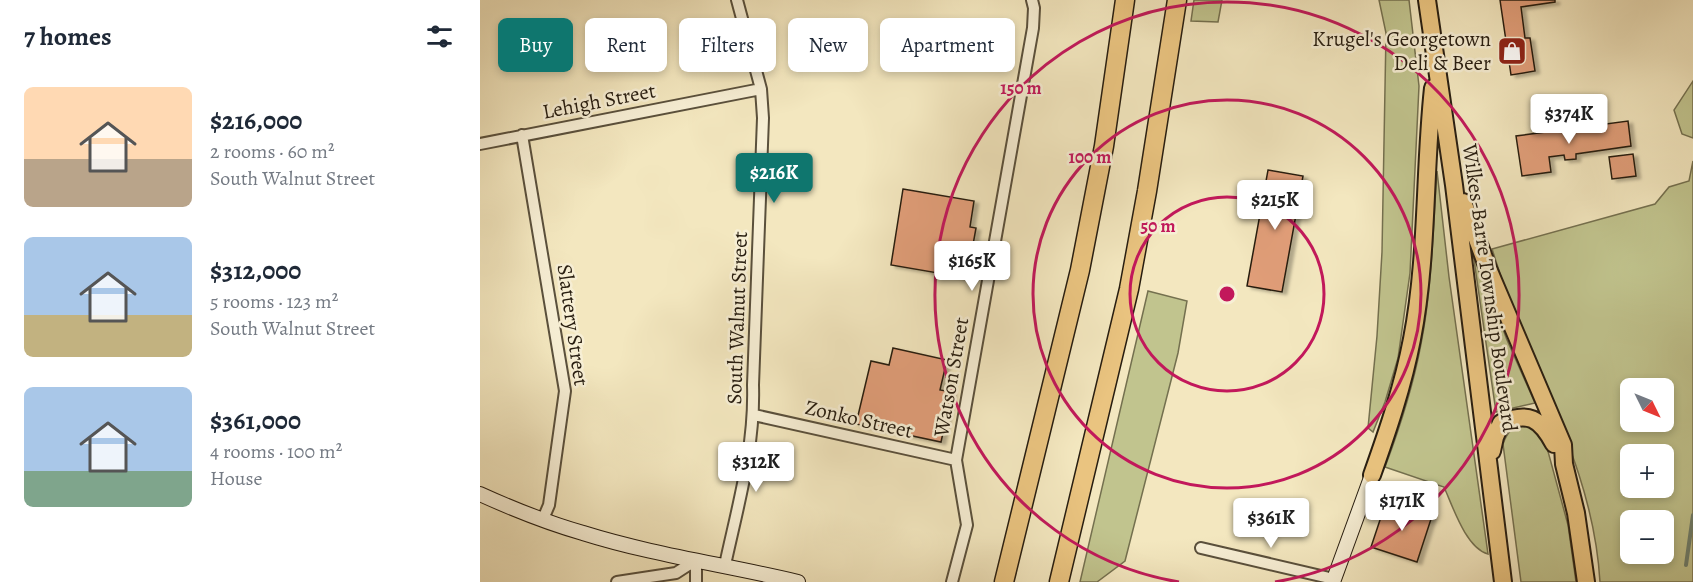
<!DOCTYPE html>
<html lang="en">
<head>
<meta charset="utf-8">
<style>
	:root { --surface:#fff; --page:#f6f6f7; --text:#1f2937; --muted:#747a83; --accent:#0f766e }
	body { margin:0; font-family:Alegreya,serif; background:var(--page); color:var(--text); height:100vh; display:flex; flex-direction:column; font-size:22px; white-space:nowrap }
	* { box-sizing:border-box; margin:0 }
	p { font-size:20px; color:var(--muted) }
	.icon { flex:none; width:33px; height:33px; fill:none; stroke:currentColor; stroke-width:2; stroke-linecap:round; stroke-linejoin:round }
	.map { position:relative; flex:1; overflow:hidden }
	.sheet { display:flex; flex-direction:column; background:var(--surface); width:480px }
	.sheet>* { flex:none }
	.top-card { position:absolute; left:18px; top:18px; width:570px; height:54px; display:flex; gap:12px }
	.needle { width:39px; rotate:133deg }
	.buttons { position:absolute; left:1140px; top:378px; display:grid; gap:12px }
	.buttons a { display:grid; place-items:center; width:54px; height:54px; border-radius:9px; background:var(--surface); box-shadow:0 3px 9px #0003; font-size:30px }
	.price { position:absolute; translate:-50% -51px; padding:0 14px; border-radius:6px; background:#fff; color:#222; font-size:20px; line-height:39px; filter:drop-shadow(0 2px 3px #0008) }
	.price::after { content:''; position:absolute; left:50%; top:36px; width:18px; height:14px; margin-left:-9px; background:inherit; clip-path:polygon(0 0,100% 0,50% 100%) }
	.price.active { background:var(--accent); color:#fff }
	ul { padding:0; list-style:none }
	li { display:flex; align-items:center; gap:18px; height:150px; padding:0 24px }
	li span { display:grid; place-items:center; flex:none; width:168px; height:120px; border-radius:9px; color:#555 }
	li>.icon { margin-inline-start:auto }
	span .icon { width:72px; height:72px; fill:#fffc; stroke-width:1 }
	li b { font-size:26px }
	h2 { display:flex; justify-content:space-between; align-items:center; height:72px; padding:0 24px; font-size:26px }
	.chip { padding:0 21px; border-radius:9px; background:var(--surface); box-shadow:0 3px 9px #0003; font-size:21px; line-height:54px }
	.chip.active { background:var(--accent); color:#fff }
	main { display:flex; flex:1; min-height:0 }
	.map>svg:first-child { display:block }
	.green { fill:#c1c48e; stroke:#74704f; stroke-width:1.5; fill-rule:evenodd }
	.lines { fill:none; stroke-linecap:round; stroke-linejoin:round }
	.stream { stroke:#6e7f6e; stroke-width:4 }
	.building { fill:#e19e79; stroke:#271d10; stroke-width:1.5; filter:url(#shadow) }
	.street-casing { stroke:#5a503c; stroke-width:14 }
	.secondary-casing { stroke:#271d10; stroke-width:16 }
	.primary-casing { stroke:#271d10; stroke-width:20 }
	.highway-casing { stroke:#271d10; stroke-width:21 }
	.street { stroke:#f7efd5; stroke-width:10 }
	.secondary { stroke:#f7efd5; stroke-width:14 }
	.primary { stroke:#eac480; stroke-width:16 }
	.highway { stroke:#eac480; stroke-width:18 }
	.ring { fill:none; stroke:#c2185b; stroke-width:3 }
	.labels { text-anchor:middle; stroke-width:5; stroke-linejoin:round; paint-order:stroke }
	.poi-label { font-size:21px; fill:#271d10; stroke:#f7efd5; text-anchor:end }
	.street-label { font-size:21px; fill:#271d10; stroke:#f7efd5 }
	.centre { fill:#c2185b; stroke:#f7efd5; stroke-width:3 }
	.ring-label { font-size:18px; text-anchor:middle; font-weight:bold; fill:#c2185b; stroke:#f7efd5; stroke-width:5; stroke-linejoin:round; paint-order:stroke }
</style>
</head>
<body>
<main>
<section class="sheet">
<h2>7 homes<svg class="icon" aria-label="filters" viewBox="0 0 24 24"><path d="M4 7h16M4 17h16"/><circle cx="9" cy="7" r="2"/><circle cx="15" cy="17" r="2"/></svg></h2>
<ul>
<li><span style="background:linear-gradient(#ffd9b3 60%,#b9a48a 0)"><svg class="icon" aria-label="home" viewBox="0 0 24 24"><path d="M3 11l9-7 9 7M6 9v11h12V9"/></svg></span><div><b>$216,000</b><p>2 rooms · 60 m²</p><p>South Walnut Street</p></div></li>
<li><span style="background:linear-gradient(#a9c7e8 65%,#c2b280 0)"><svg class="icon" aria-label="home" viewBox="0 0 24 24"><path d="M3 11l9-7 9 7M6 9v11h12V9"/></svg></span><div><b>$312,000</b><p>5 rooms · 123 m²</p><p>South Walnut Street</p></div></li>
<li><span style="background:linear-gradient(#a9c7e8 70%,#7fa58c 0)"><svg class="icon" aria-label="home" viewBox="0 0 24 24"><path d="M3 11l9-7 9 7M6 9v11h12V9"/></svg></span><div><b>$361,000</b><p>4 rooms · 100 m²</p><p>House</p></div></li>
</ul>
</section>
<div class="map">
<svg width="1213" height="582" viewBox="0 0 1213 582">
	<defs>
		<filter id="shadow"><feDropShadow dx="4.5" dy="2.5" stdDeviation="1.5" flood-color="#0004"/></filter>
	</defs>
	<rect width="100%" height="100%" fill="#f3e7bf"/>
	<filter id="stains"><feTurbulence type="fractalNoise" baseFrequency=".00333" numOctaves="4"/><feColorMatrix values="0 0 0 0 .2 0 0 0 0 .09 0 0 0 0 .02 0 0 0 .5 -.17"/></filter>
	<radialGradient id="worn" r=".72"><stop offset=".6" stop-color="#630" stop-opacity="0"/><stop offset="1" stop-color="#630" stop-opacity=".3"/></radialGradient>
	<!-- green -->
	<path class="green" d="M714,0H742L738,22L711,21Z
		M899,0H929L939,86L930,273L918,358L905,402L893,432L888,428L897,336L902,252L906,33Z
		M1213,81V138L1202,134L1194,110Z
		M1213,161V582H1120C1114,479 1067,399 1031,305C1024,287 1018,267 1012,249L1175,204L1189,187L1209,181ZM1150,388H1184V422H1150ZM1150,454H1184V488H1150ZM1150,520H1184V554H1150Z
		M957,171L969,277L1008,554C986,548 973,507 964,487L905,467C920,427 933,387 941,344C952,288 953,229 957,171Z
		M992,246L1027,340L1055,403L1016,412Z
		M668,291L707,301L698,353L645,561L617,582H600Z
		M1042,425L1056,429L1066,444L1088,525L1096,582H1041L1023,444C1027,433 1031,428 1042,425Z"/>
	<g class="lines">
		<!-- stream -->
		<path class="stream" d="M1206,565L1213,515"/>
	</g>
	<!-- building -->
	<path class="building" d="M1020,0H1075V2L1041,7L1045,38H1050L1055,71L1031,75Z
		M1148,121L1151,146L1096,154V159L1085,160L1084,155L1069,157L1071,172L1042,176L1036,136Z
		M1153,154L1156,176L1132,179L1129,157Z
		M788,170L823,176L802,292L767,286Z
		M423,189L494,201L490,227L496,228L487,278L411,265Z
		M413,348L467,360L460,390L472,392L461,442L376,424L391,361L409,365Z
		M906,502L952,516L937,562L891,547Z"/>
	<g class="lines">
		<!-- street casing -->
		<g class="street-casing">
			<path id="street" d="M42,135L85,391L69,505L63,519
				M0,144L281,89
				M274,415L476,460
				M721,548L854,579
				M216,560V582
				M245,565C258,505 275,447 273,385L283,118L281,89L257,0
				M137,582L196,573L216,560
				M472,582L487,525L476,460L553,28L554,8L552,0"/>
		</g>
		<!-- secondary casing -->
		<g class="secondary-casing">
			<path id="secondary" d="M0,494C33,509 68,523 103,533C173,555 247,565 318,582
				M853,582L892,475"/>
		</g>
		<!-- primary casing -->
		<g class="primary-casing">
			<path id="primary" d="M947,0L974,185L1023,582
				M983,202L1009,271L1083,445L1084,464L1096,513L1106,582
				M1012,451L1015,437L1021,423C1048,411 1060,418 1074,444
				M892,475C908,430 923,386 932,339C948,257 944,171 953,88"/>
		</g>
		<!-- highway casing -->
		<g class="highway-casing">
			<path id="highway" d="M524,582L600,270L624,146L645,0
				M579,582L649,289L667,191L697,0"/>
		</g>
		<!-- street -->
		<use href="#street" class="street"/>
		<!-- secondary -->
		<use href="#secondary" class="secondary"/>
		<!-- primary -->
		<use href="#primary" class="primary"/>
		<!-- highway -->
		<use href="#highway" class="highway"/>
	</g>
	<!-- distance rings -->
	<g class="ring">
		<circle cx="747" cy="294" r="97"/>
		<circle cx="747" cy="294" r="194"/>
		<path d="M699 582A292 292 0 1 1 795 582"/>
	</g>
	<!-- icons -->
	<defs>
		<g id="shop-square" transform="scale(1.5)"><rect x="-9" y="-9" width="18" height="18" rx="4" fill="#8f2418" stroke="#f7efd5"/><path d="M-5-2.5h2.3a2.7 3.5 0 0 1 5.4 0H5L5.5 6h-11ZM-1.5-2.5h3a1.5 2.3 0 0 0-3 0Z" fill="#fff"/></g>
	</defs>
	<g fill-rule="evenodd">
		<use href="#shop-square" x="1032" y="51"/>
	</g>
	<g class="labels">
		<!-- poi labels -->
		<g class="poi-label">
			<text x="1011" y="46">Krugel's Georgetown<tspan x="1011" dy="24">Deli &amp; Beer</tspan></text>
		</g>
		<!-- street labels -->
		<g class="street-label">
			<text transform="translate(119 101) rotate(-11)" y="7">Lehigh Street</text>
			<text transform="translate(1010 288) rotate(82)" y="7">Wilkes-Barre Township Boulevard</text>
			<text transform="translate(257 318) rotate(-88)" y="7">South Walnut Street</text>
			<text transform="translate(93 325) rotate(82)" y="7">Slattery Street</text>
			<text transform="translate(471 377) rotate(-80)" y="7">Watson Street</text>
			<text transform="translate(379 419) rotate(13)" y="7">Zonko Street</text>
		</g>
	</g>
	<circle cx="747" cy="294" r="9" class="centre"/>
	<g class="ring-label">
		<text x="541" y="94">150 m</text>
		<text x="610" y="163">100 m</text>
		<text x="678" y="232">50 m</text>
	</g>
	<rect width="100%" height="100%" filter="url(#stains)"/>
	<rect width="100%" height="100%" fill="url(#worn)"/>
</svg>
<div class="buttons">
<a><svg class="needle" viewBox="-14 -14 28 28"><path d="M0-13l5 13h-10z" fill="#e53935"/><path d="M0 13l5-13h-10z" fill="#747a83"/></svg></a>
<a>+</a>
<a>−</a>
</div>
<b class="price" style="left:1089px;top:145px">$374K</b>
<b class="price active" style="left:294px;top:204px">$216K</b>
<b class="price" style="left:795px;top:231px">$215K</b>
<b class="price" style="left:492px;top:292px">$165K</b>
<b class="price" style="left:276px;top:493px">$312K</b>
<b class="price" style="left:922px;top:532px">$171K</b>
<b class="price" style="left:791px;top:549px">$361K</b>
<div class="top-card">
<a class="chip active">Buy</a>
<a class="chip">Rent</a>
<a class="chip">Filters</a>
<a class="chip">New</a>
<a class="chip">Apartment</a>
</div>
</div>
</main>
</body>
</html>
